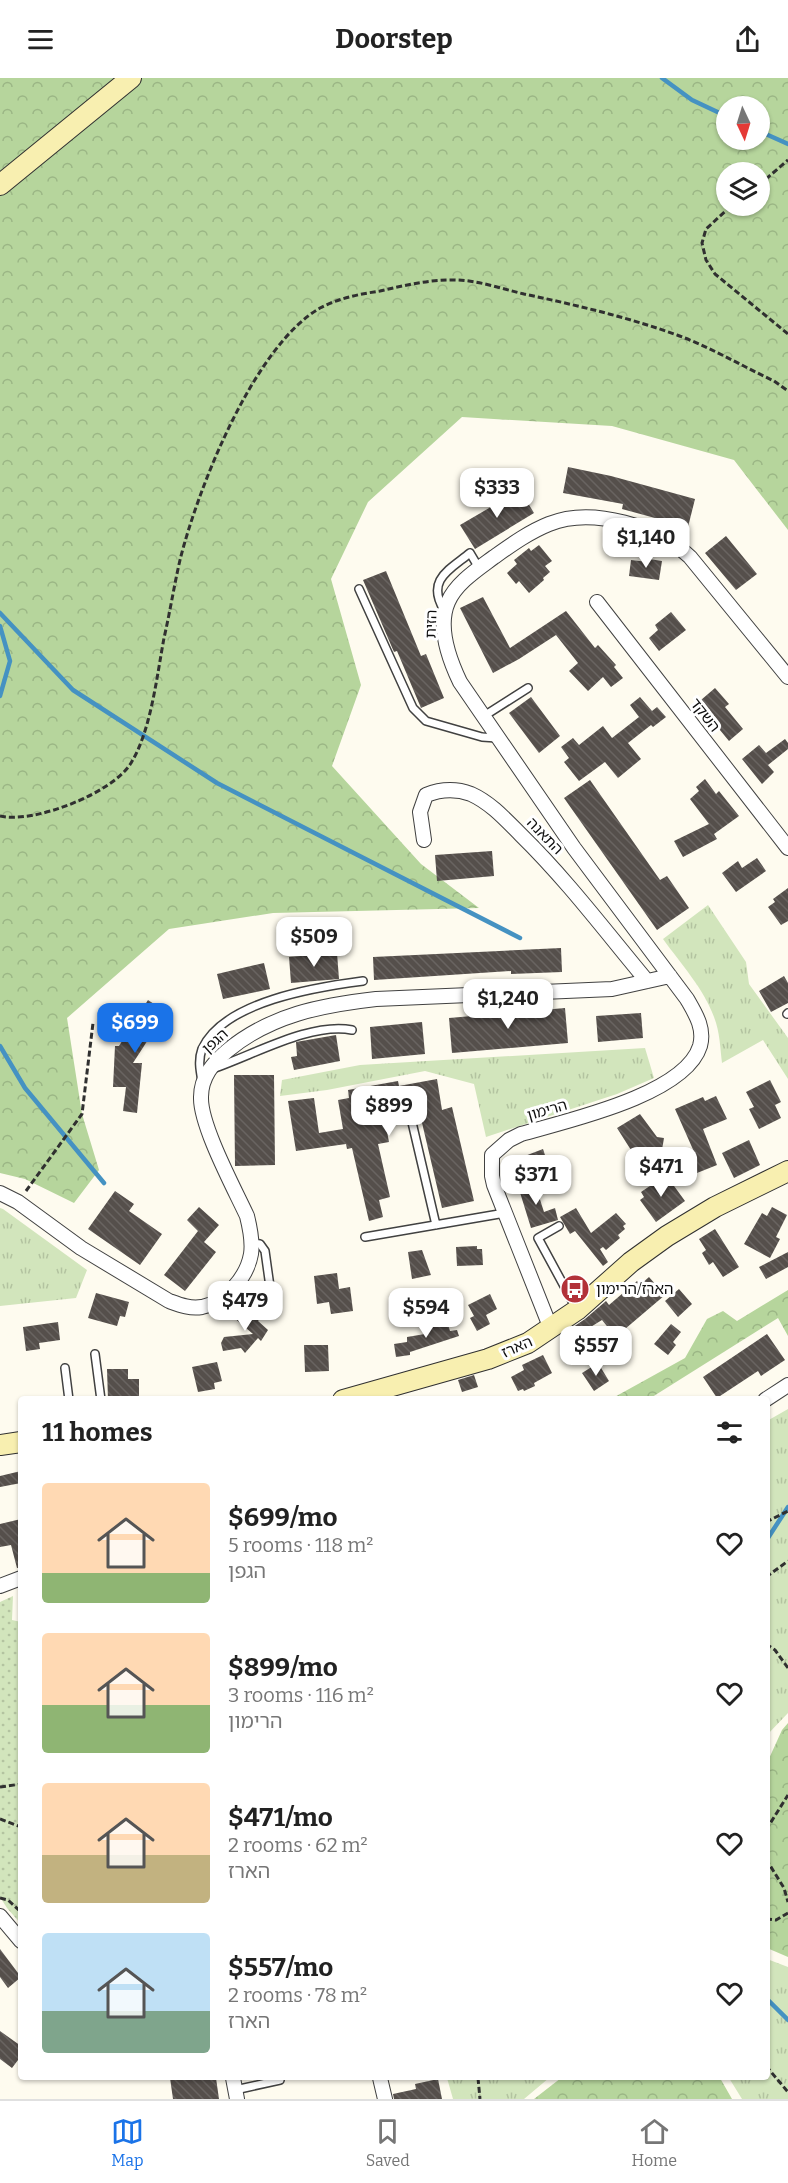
<!DOCTYPE html>
<html lang="en">
<head>
<meta charset="utf-8">
<style>
	:root { --surface:#fff; --page:#f2f2f2; --text:#222; --muted:#767676; --line:#e0e0e0; --accent:#1a73e8 }
	body { margin:0; font-family:Bitter,"Noto Sans Hebrew",serif; background:var(--page); color:var(--text); height:100vh; display:flex; flex-direction:column; font-size:22px; white-space:nowrap }
	* { box-sizing:border-box; margin:0 }
	p { font-size:20px; color:var(--muted) }
	.icon { flex:none; width:33px; height:33px; fill:none; stroke:currentColor; stroke-width:2; stroke-linecap:round; stroke-linejoin:round }
	.map { position:relative; flex:1; overflow:hidden }
	.side { position:absolute; left:18px; top:1318px; width:752px; height:684px; display:flex; flex-direction:column; background:var(--surface); border-radius:6px; box-shadow:0 2px 4px #0004 }
	.side>* { flex:none }
	.needle { width:39px; rotate:176deg }
	.fabs { position:absolute; left:716px; top:18px; display:grid; gap:12px }
	.fabs a { display:grid; place-items:center; width:54px; height:54px; border-radius:50%; background:var(--surface); box-shadow:0 2px 4px #0004; font-size:30px }
	.price { position:absolute; translate:-50% -51px; padding:0 14px; border-radius:12px; background:#fff; color:#222; font-size:20px; line-height:39px; filter:drop-shadow(0 2px 3px #0008) }
	.price::after { content:''; position:absolute; left:50%; top:36px; width:18px; height:14px; margin-left:-9px; background:inherit; clip-path:polygon(0 0,100% 0,50% 100%) }
	.price.current { background:var(--accent); color:#fff }
	ul { padding:0; list-style:none }
	li { display:flex; align-items:center; gap:18px; height:150px; padding:0 24px }
	li span { display:grid; place-items:center; flex:none; width:168px; height:120px; border-radius:6px; color:#555 }
	li>.icon { margin-inline-start:auto }
	span .icon { width:72px; height:72px; fill:#fffc; stroke-width:1 }
	li b { font-size:26px }
	h2 { display:flex; justify-content:space-between; align-items:center; height:72px; padding:0 24px; font-size:26px }
	header { display:flex; justify-content:space-between; align-items:center; height:78px; padding:0 24px; background:var(--surface); font-size:27px; font-weight:700 }
	.tabs { display:flex; justify-content:space-around; align-items:center; height:84px; border-top:2px solid var(--line); background:var(--surface); font-size:16px; color:var(--muted) }
	.tabs a { display:grid; justify-items:center; gap:3px }
	.tabs .current { color:var(--accent) }
	.map>svg:first-child { display:block }
	.grass { fill:url(#grass-tufts) }
	.forest { fill:url(#forest-crowns); fill-rule:evenodd }
	.park { fill:url(#park-dots) }
	.lines { fill:none; stroke-linecap:round; stroke-linejoin:round }
	.stream { stroke:#4592c2; stroke-width:4.5 }
	.building { fill:url(#building-back-hatch) }
	.lane-casing { stroke:#414141; stroke-width:10 }
	.street-casing { stroke:#414141; stroke-width:16 }
	.secondary-casing { stroke:#303030; stroke-width:22 }
	.path { stroke:#303030; stroke-width:3; stroke-dasharray:6 3; stroke-linecap:butt }
	.lane { stroke:#fff; stroke-width:7 }
	.street { stroke:#fff; stroke-width:14 }
	.secondary { stroke:#f8efb0; stroke-width:20 }
	.labels { text-anchor:middle; stroke-width:6; stroke-linejoin:round; paint-order:stroke }
	.street-label { font-size:15px; fill:#0e0e0e; stroke:#fff }
	.poi-label { font-size:15px; fill:#0e0e0e; stroke:#fff; text-anchor:start }
</style>
</head>
<body>
<header><svg class="icon" aria-label="menu" viewBox="0 0 24 24"><path d="M4 6h16M4 12h16M4 18h16"/></svg>Doorstep<svg class="icon" aria-label="share" viewBox="0 0 24 24"><path d="M12 15V3M7 8l5-5 5 5M5 13v7h14v-7"/></svg></header>
<div class="map">
<svg width="788" height="2021" viewBox="0 0 788 2021">
	<defs>
		<pattern id="grass-tufts" width="24" height="20" patternUnits="userSpaceOnUse" patternTransform="scale(1.5)"><rect width="24" height="20" fill="#d2e5bc"/><path d="M3 7l-1-3M5 7V3M7 7l1-3M15 17l-1-3M17 17v-4M19 17l1-3" fill="none" stroke="#b3c3a0"/></pattern>
		<pattern id="forest-crowns" width="20" height="18" patternUnits="userSpaceOnUse" patternTransform="scale(1.5)"><rect width="20" height="18" fill="#b6d59c"/><path d="M2 6a3 3 0 1 1 6 0M12 15a3 3 0 1 1 6 0" fill="none" stroke="#9bb685"/></pattern>
		<pattern id="park-dots" width="8" height="8" patternUnits="userSpaceOnUse" patternTransform="scale(1.5)"><rect width="8" height="8" fill="#d2e5bc"/><path d="M2 2h.1M6 6h.1" fill="none" stroke="#b3c3a0" stroke-width="1.8" stroke-linecap="round"/></pattern>
		<pattern id="building-back-hatch" width="6" height="6" patternUnits="userSpaceOnUse" patternTransform="scale(1.5)"><rect width="6" height="6" fill="#554f4b"/><path d="M-1 5l2 2M0 0l6 6M5-1l2 2" fill="none" stroke="#696461"/></pattern>
	</defs>
	<rect width="100%" height="100%" fill="#fefbef"/>
	<!-- grass -->
	<path class="grass" d="M708,827L746,884L749,906L788,960V1001L763,962L722,985C720,970 720,954 714,939C704,911 681,886 663,861Z
		M645,970L654,1000L617,1016L486,1059L474,1006L425,993L327,1012L280,1018L282,1002L360,987Z
		M0,1130L3,1131L87,1192L76,1220L0,1228Z
		M788,1331V1635L767,1657V1343Z
		M767,1881L788,1889V2021H742L729,2000H766Z
		M447,2000H549L524,2021H453Z"/>
	<!-- forest -->
	<path class="forest" d="M0,0H788V452L734,382L612,348L462,339L368,424L331,501L361,607L332,688L421,786L479,830L273,835L169,851L67,940L82,1036L99,1092L74,1125L25,1101L0,1095ZM726,28H759V62H726ZM726,94H759V128H726Z
		M788,1212V1258L778,1240L649,1321H611L685,1280L707,1241L723,1233L737,1243Z
		M788,1645V1879L767,1870V1685L782,1652Z
		M561,2000H720L732,2021H534Z"/>
	<!-- park -->
	<path class="park" d="M13,1518L12,1542L21,1544V1846L7,1830L0,1819V1524Z"/>
	<g class="lines">
		<!-- stream -->
		<path class="stream" d="M662,0L692,22L726,38
			M759,53L788,66
			M0,535L73,612L217,705L520,860
			M0,548L10,583L0,618
			M0,968L25,1010L104,1105
			M766,1463L788,1429
			M766,1920L788,1942"/>
	</g>
	<!-- building -->
	<path class="building" d="M568,389L611,398L695,421L688,449L622,431L623,426L563,415Z
		M520,412L534,435L475,471L460,447Z
		M726,458L757,496L736,512L705,475Z
		M539,467L552,483L545,488L550,494L543,500L544,502L529,515L519,503L516,506L507,495L517,486L514,482L529,470L531,473Z
		M649,481L662,483L659,502L629,498L631,482L648,484Z
		M386,493L421,578L426,576L444,620L421,630L397,573L394,574L363,502Z
		M483,519L510,570L566,533L595,570L598,567L616,587L614,589L623,600L611,609L603,599L588,613L569,593L578,585L556,557L519,581L493,595L460,530Z
		M671,534L686,552L659,573L649,560L658,552L655,547Z
		M715,610L729,626L725,629L743,651L729,663L715,646L718,643L701,622Z
		M531,619L560,658L539,675L509,635Z
		M640,619L652,633L657,629L666,639L653,649L651,647L628,665L641,681L618,700L605,684L579,703L564,684L569,680L561,669L573,660L579,667L603,648L612,660L639,639L630,627Z
		M785,661L788,665V671L768,687L774,694L762,706L742,681L759,667L766,675Z
		M705,701L716,716L719,713L739,738L714,756L717,761L683,779L674,763L709,746L690,721L699,713L696,709Z
		M590,702L660,802L667,798L689,830L657,852L564,720Z
		M492,773L494,798L437,803L435,777Z
		M757,780L766,793L736,814L722,795L738,783L742,790Z
		M788,810V843L781,847L768,829L775,824L773,821Z
		M561,870L562,894L511,896V893L374,902L373,879Z
		M337,875L339,901L291,905L289,879Z
		M264,885L270,911L223,921L217,896Z
		M784,898L788,905V925L771,934L759,913Z
		M148,922L166,934L133,985H142L137,1035L123,1033L126,1009H113L115,968H119Z
		M565,930L568,965L452,975L449,940Z
		M641,935L643,960L598,964L596,938Z
		M422,944L425,976L372,981L370,949Z
		M336,957L340,983L294,992L291,979L297,978L296,964Z
		M234,997H274L275,1087L235,1088Z
		M437,1001L442,1032L452,1029L474,1123L442,1130L419,1032L384,1038L389,1064L378,1066L390,1119L379,1122L383,1139L369,1143L352,1070L347,1071L346,1066L296,1073L288,1023L314,1020L319,1055L343,1051L338,1022L349,1020L348,1012L398,1003L399,1008Z
		M770,1002L781,1024L775,1027L781,1040L759,1051L749,1031L754,1029L746,1014Z
		M716,1018L727,1041L703,1051L717,1087L697,1095L669,1100L666,1081L695,1076L675,1031L703,1019L705,1023Z
		M640,1036L657,1059L664,1060L661,1078L647,1075L636,1080L617,1050Z
		M749,1062L760,1087L734,1100L722,1075Z
		M543,1071L549,1089L523,1099L517,1081Z
		M666,1097L685,1123L656,1144L640,1122L644,1119L641,1114Z
		M534,1103L544,1134L555,1130L558,1142L531,1150L518,1108Z
		M115,1113L134,1126L129,1133L162,1156L140,1187L88,1151Z
		M199,1129L219,1147L204,1164L216,1174L185,1213L164,1197L198,1153L187,1142Z
		M772,1129L787,1137L776,1159L780,1161L770,1180L744,1166L762,1135L767,1138Z
		M576,1130L591,1155L616,1135L626,1146L623,1148L625,1151L618,1157L620,1160L606,1172L603,1169L600,1171L608,1184L603,1188L575,1153L570,1156L560,1139Z
		M715,1151L739,1189L723,1199L713,1184L709,1187L702,1175L706,1172L699,1161Z
		M477,1168V1171H482L483,1187L457,1188L456,1169Z
		M422,1172L431,1197L412,1201L408,1174Z
		M788,1174V1189L766,1201L759,1189Z
		M337,1195L339,1211L350,1209L353,1233L331,1236L329,1224L317,1226L314,1198Z
		M649,1199L665,1217L625,1251L628,1255L619,1263L602,1242L571,1261L566,1254L585,1241L606,1223L609,1227L637,1203L640,1207Z
		M679,1211L692,1226L678,1239L665,1223Z
		M96,1215L129,1224L125,1239L120,1238L117,1248L88,1240Z
		M490,1216L497,1231L486,1237L490,1246L477,1253L470,1240L474,1238L468,1227Z
		M248,1230L261,1239L258,1243L268,1252L261,1263L258,1260L245,1275L241,1270L223,1273L221,1265L224,1259L253,1256L232,1238L236,1233L242,1237Z
		M446,1240L450,1253L457,1252L459,1258L410,1274V1277L396,1279L394,1266L407,1264V1259L425,1256L423,1252L436,1248L435,1244Z
		M58,1244L60,1262L39,1265L40,1271L26,1273L23,1249Z
		M671,1246L681,1254L673,1264L676,1267L668,1277L654,1266Z
		M767,1256L785,1282L761,1298L758,1293L717,1320L703,1299Z
		M304,1267H328L329,1293L305,1294Z
		M543,1277L552,1295L534,1305L535,1308L524,1313L523,1311L518,1313L511,1299L524,1292L522,1287Z
		M217,1284L222,1303L214,1305L215,1311L198,1314L192,1289Z
		M598,1285L609,1303L594,1313L582,1295Z
		M107,1291H128V1301H139V1322H108Z
		M474,1297L478,1309L462,1314L458,1302Z
		M21,1393V1405L0,1409V1398Z
		M21,1441V1490H17L11,1467L0,1469V1446Z
		M0,1871L21,1899L8,1910L0,1899Z
		M0,1953L21,1968V1978L12,1990L0,1981Z
		M170,2000H216L219,2021H173Z
		M438,2001L442,2021H394L393,2016L416,2011L415,2006Z"/>
	<g class="lines">
		<!-- lane casing -->
		<g class="lane-casing">
			<path id="lane" d="M359,511L413,630L426,643L482,659L497,660
				M444,532C426,502 449,492 470,475L479,490
				M484,638L528,610
				M787,936L788,935
				M212,991C254,977 310,944 352,952
				M202,1003C200,992 198,982 202,971C224,923 317,909 363,903
				M411,1040L436,1147
				M559,1148L538,1160L576,1230
				M365,1159L505,1135
				M251,1165L260,1166L265,1173L271,1216
				M95,1276L101,1322
				M65,1290L69,1322
				M235,2012L280,2002"/>
		</g>
		<!-- street casing -->
		<g class="street-casing">
			<path id="street" d="M597,524L788,770
				M424,762L420,734L426,717C441,711 455,710 471,716C491,725 506,742 521,757C567,802 606,854 647,903
				M0,1115L18,1124L81,1170L169,1223C180,1227 190,1231 202,1229C226,1224 247,1199 251,1176C253,1163 250,1150 247,1138C234,1110 200,1047 201,1019C201,999 213,985 227,973C270,937 322,927 376,921L612,911L670,898
				M551,1251L494,1107L492,1098V1077L509,1062L521,1056C566,1043 685,1017 700,968C705,950 695,935 687,921L574,770L460,604C449,581 437,549 448,524C456,505 478,491 494,479C511,467 529,454 549,446C593,428 658,449 690,479L788,599
				M765,1322L788,1307
				M0,1508L21,1500
				M0,1838L21,1863
				M233,2000L237,2021
				M380,2000L385,2021"/>
		</g>
		<!-- secondary casing -->
		<g class="secondary-casing">
			<path id="secondary" d="M0,107L131,0
				M343,1322L488,1281L528,1265L577,1232L631,1184L667,1158L715,1129L788,1093
				M0,1367L21,1364"/>
		</g>
		<!-- path -->
		<path class="path" d="M759,107L788,82
			M731,128L706,151L702,165L706,182L715,196L788,256
			M0,738C34,746 113,715 131,685C151,653 157,597 164,560C170,534 174,508 180,482C198,410 254,268 320,230C339,220 360,216 380,213C406,207 431,201 458,202C480,203 503,211 524,216C576,227 627,239 677,257C710,269 742,288 774,303L788,313
			M26,1113L82,1036L93,945
			M766,1444L788,1433
			M766,1499L788,1483
			M766,1566L775,1572L788,1590
			M0,1709L21,1706
			M0,1741L21,1749
			M766,1752L788,1717
			M766,1781L784,1810L788,1824
			M0,1820L8,1822L21,1834
			M766,1841L776,1842L788,1835
			M766,1988L788,2014
			M478,2000L480,2021"/>
		<!-- lane -->
		<use href="#lane" class="lane"/>
		<!-- street -->
		<use href="#street" class="street"/>
		<!-- secondary -->
		<use href="#secondary" class="secondary"/>
	</g>
	<!-- icons -->
	<defs>
		<g id="bus-disc" transform="scale(1.5)"><circle r="9.5" fill="#b23139" stroke="#fff"/><path d="M-5-6H5V4H4V6H2V4H-2V6H-4V4H-5ZM-3.5-4V0h7V-4ZM-3.5 1.2v1.5H-2V1.2ZM2 1.2v1.5H3.5V1.2Z" fill="#fff"/></g>
	</defs>
	<g fill-rule="evenodd">
		<use href="#bus-disc" x="575" y="1211"/>
	</g>
	<g class="labels">
		<!-- street labels -->
		<g class="street-label">
			<text transform="translate(431 546) rotate(-88)" y="5">הזית</text>
			<text transform="translate(705 637) rotate(52)" y="5">השקד</text>
			<text transform="translate(545 758) rotate(46)" y="5">התאנה</text>
			<text transform="translate(215 963) rotate(-42)" y="5">הגפן</text>
			<text transform="translate(547 1032) rotate(-16)" y="5">הרימון</text>
			<text transform="translate(517 1269) rotate(-24)" y="5">הארז</text>
		</g>
		<!-- poi labels -->
		<g class="poi-label">
			<text x="596" y="1216">הארז/הרימון</text>
		</g>
	</g>
</svg>
<div class="fabs">
<a><svg class="needle" viewBox="-14 -14 28 28"><path d="M0-13l5 13h-10z" fill="#e53935"/><path d="M0 13l5-13h-10z" fill="#767676"/></svg></a>
<a><svg class="icon" aria-label="layers" viewBox="0 0 24 24"><path d="M12 4l9 5-9 5-9-5zM3 14l9 5 9-5"/></svg></a>
</div>
<b class="price" style="left:497px;top:441px">$333</b>
<b class="price" style="left:646px;top:491px">$1,140</b>
<b class="price" style="left:314px;top:890px">$509</b>
<b class="price" style="left:508px;top:952px">$1,240</b>
<b class="price current" style="left:135px;top:976px">$699</b>
<b class="price" style="left:389px;top:1059px">$899</b>
<b class="price" style="left:661px;top:1120px">$471</b>
<b class="price" style="left:536px;top:1128px">$371</b>
<b class="price" style="left:245px;top:1254px">$479</b>
<b class="price" style="left:426px;top:1261px">$594</b>
<b class="price" style="left:596px;top:1299px">$557</b>
<section class="side">
<h2>11 homes<svg class="icon" aria-label="filters" viewBox="0 0 24 24"><path d="M4 7h16M4 17h16"/><circle cx="9" cy="7" r="2"/><circle cx="15" cy="17" r="2"/></svg></h2>
<ul>
<li><span style="background:linear-gradient(#ffd9b3 75%,#8fb573 0)"><svg class="icon" aria-label="home" viewBox="0 0 24 24"><path d="M3 11l9-7 9 7M6 9v11h12V9"/></svg></span><div><b>$699/mo</b><p>5 rooms · 118 m²</p><p>הגפן</p></div><svg class="icon" aria-label="heart" viewBox="0 0 24 24"><path d="M12 20l-8-8c-3-5 5-10 8-4 3-6 11-1 8 4z"/></svg></li>
<li><span style="background:linear-gradient(#ffd9b3 60%,#8fb573 0)"><svg class="icon" aria-label="home" viewBox="0 0 24 24"><path d="M3 11l9-7 9 7M6 9v11h12V9"/></svg></span><div><b>$899/mo</b><p>3 rooms · 116 m²</p><p>הרימון</p></div><svg class="icon" aria-label="heart" viewBox="0 0 24 24"><path d="M12 20l-8-8c-3-5 5-10 8-4 3-6 11-1 8 4z"/></svg></li>
<li><span style="background:linear-gradient(#ffd9b3 60%,#c2b280 0)"><svg class="icon" aria-label="home" viewBox="0 0 24 24"><path d="M3 11l9-7 9 7M6 9v11h12V9"/></svg></span><div><b>$471/mo</b><p>2 rooms · 62 m²</p><p>הארז</p></div><svg class="icon" aria-label="heart" viewBox="0 0 24 24"><path d="M12 20l-8-8c-3-5 5-10 8-4 3-6 11-1 8 4z"/></svg></li>
<li><span style="background:linear-gradient(#bfe0f5 65%,#7fa58c 0)"><svg class="icon" aria-label="home" viewBox="0 0 24 24"><path d="M3 11l9-7 9 7M6 9v11h12V9"/></svg></span><div><b>$557/mo</b><p>2 rooms · 78 m²</p><p>הארז</p></div><svg class="icon" aria-label="heart" viewBox="0 0 24 24"><path d="M12 20l-8-8c-3-5 5-10 8-4 3-6 11-1 8 4z"/></svg></li>
</ul>
</section>
</div>
<nav class="tabs">
<a class="current"><svg class="icon" aria-label="map" viewBox="0 0 24 24"><path d="M3 6l6-2 6 2 6-2v14l-6 2-6-2-6 2zM9 4v14M15 6v14"/></svg>Map</a>
<a><svg class="icon" aria-label="saved" viewBox="0 0 24 24"><path d="M7 4h10v16l-5-4-5 4z"/></svg>Saved</a>
<a><svg class="icon" aria-label="home" viewBox="0 0 24 24"><path d="M3 11l9-7 9 7M6 9v11h12V9"/></svg>Home</a>
</nav>
</body>
</html>
